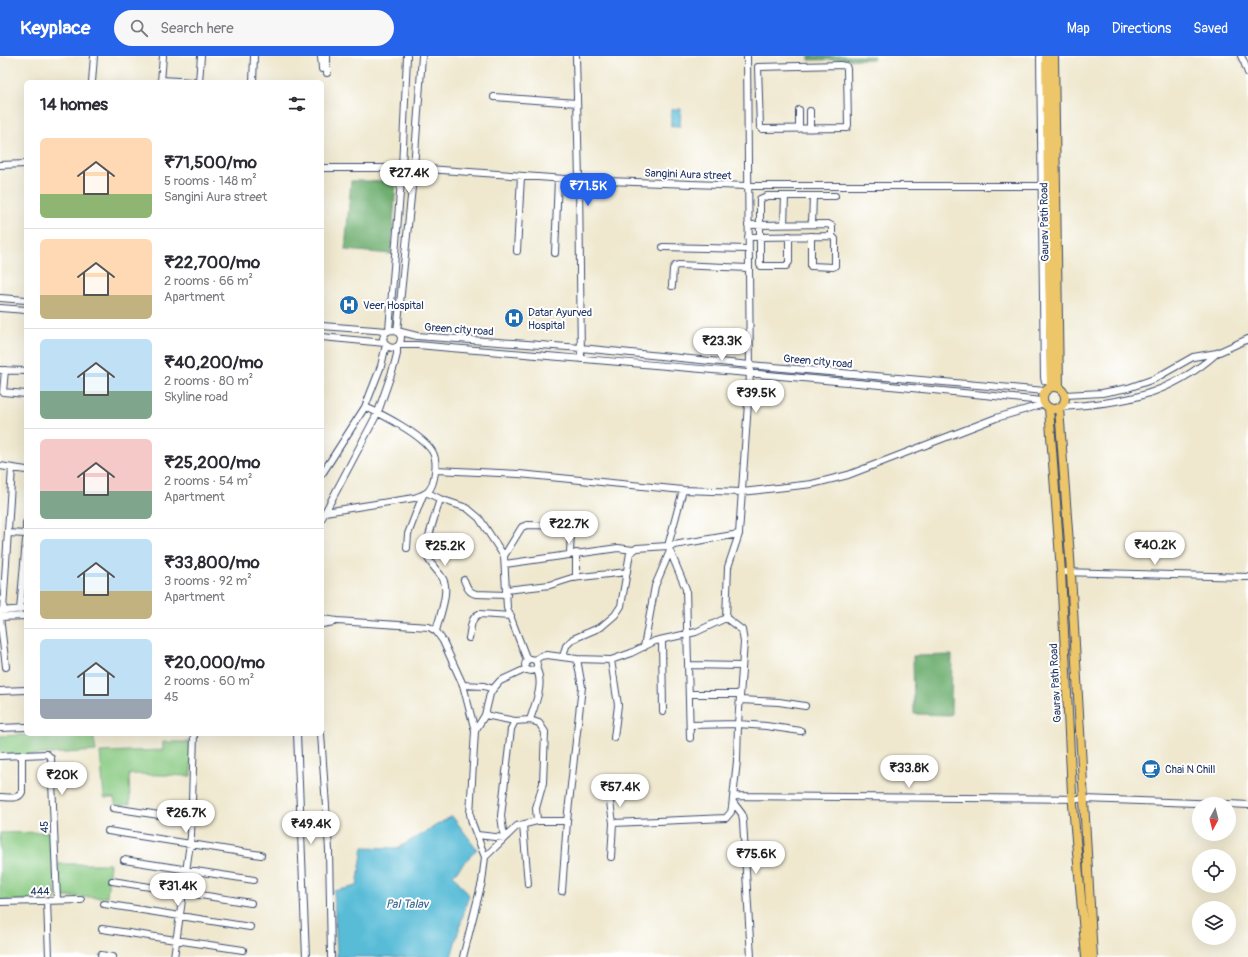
<!DOCTYPE html>
<html lang="en">
<head>
<meta charset="utf-8">
<style>
	:root { --surface:#fff; --page:#f7f7f7; --text:#2b2b33; --muted:#7c7c81; --line:#e1e1e2; --accent:#2563eb }
	body { margin:0; font-family:Pangolin,sans-serif; background:var(--page); color:var(--text); height:100vh; display:flex; flex-direction:column; font-size:15px; white-space:nowrap }
	* { box-sizing:border-box; margin:0 }
	p { font-size:13px; color:var(--muted) }
	.icon { flex:none; width:22px; height:22px; fill:none; stroke:currentColor; stroke-width:2; stroke-linecap:round; stroke-linejoin:round }
	.map { position:relative; flex:1; overflow:hidden }
	.details { position:absolute; left:24px; top:24px; width:300px; height:656px; display:flex; flex-direction:column; background:var(--surface); border-radius:6px; box-shadow:0 4px 16px #0002 }
	.details>* { flex:none }
	.needle { width:26px; rotate:187deg }
	.controls { position:absolute; left:1192px; top:741px; display:grid; gap:8px }
	.controls a { display:grid; place-items:center; width:44px; height:44px; border-radius:50%; background:var(--surface); box-shadow:0 4px 16px #0002; font-size:20px }
	.price { position:absolute; translate:-50% -34px; padding:0 9px; border-radius:14px; background:#fff; color:#222; font-size:13px; line-height:26px; filter:drop-shadow(0 1px 2px #0008) }
	.price::after { content:''; position:absolute; left:50%; top:24px; width:12px; height:9px; margin-left:-6px; background:inherit; clip-path:polygon(0 0,100% 0,50% 100%) }
	.price.active { background:var(--accent); color:#fff }
	ul { padding:0; list-style:none }
	li { display:flex; align-items:center; gap:12px; height:100px; padding:0 16px }
	li+li { border-top:1px solid var(--line) }
	li span { display:grid; place-items:center; flex:none; width:112px; height:80px; border-radius:6px; color:#555 }
	li>.icon { margin-inline-start:auto }
	span .icon { width:48px; height:48px; fill:#fffc; stroke-width:1 }
	li b { font-size:17px }
	h2 { display:flex; justify-content:space-between; align-items:center; height:48px; padding:0 16px; font-size:17px }
	header { display:flex; align-items:center; gap:24px; box-sizing:border-box; height:56px; padding:0 20px; background:var(--accent); color:#fff }
	header strong { font-size:19px }
	nav { display:flex; gap:22px; margin-inline-start:auto; font-size:14px }
	.search { width:280px; height:36px; background:var(--page); display:flex; align-items:center; gap:10px; box-sizing:border-box; padding:0 14px; border-radius:22px; color:var(--muted); font-size:15px }
	.map>svg:first-child { display:block }
	.green { fill:#89ca82; stroke:#527c70 }
	.forest { fill:#6eae70; stroke:#446e67 }
	.water { fill:#59bcd7; stroke:#3a769a }
	.lines { fill:none; stroke-linecap:round; stroke-linejoin:round }
	.minor-casing { stroke:#3b4b6f; stroke-width:8 }
	.major-casing { stroke:#3b4b6f; stroke-width:10 }
	.minor { stroke:#fff; stroke-width:6 }
	.major { stroke:#ecc669; stroke-width:8 }
	.labels { text-anchor:middle; stroke-width:4; stroke-linejoin:round; paint-order:stroke }
	.street-label { font-size:11px; fill:#1b2f5e; stroke:#fff }
	.poi-label { font-size:11px; fill:#1b2f5e; stroke:#fff; text-anchor:start }
	.water-label { font-size:12px; font-style:italic; fill:#316088; stroke:#fff }
</style>
</head>
<body>
<header>
<strong>Keyplace</strong>
<div class="search"><svg class="icon" aria-label="search" viewBox="0 0 24 24"><circle cx="10" cy="10" r="6"/><path d="M15 15l6 6"/></svg>Search here</div>
<nav><a>Map</a><a>Directions</a><a>Saved</a></nav>
</header>
<div class="map">
<svg width="1248" height="901" viewBox="0 0 1248 901">
	<rect width="100%" height="100%" fill="#fff"/>
	<filter id="ink" filterUnits="userSpaceOnUse"><feTurbulence type="fractalNoise" baseFrequency=".025" numOctaves="2"/><feDisplacementMap in="SourceGraphic" scale="8" xChannelSelector="R" yChannelSelector="G"/><feConvolveMatrix kernelMatrix="1 2 1 2 8 2 1 2 1" color-interpolation-filters="sRGB"/></filter>
	<filter id="wash" filterUnits="userSpaceOnUse"><feTurbulence type="fractalNoise" baseFrequency=".012" numOctaves="4" result="noise"/><feDisplacementMap in="SourceGraphic" scale="16" xChannelSelector="R" yChannelSelector="G"/><feGaussianBlur stdDeviation="0.9" result="paint"/><feColorMatrix in="noise" values="0 0 0 0 0 0 0 0 0 0 0 0 0 0 0 0 0 1.4 0 .05"/><feComposite in="paint" operator="in"/></filter>
	<g filter="url(#wash)">
		<rect width="100%" height="100%" fill="#efe8cf"/>
		<!-- green -->
		<path class="green" d="M45,678H93L96,695L0,701V680Z
			M163,686H192L191,720L129,718L130,748L116,750L114,742H104L100,696L163,694Z
			M51,776L56,843L0,845V777Z
			M58,808H110L107,841H61Z"/>
		<!-- forest -->
		<path class="forest" d="M809,0H874V3L809,4Z
			M351,125H396L391,198L345,194Z
			M952,599L951,659L914,658L913,600Z"/>
		<!-- water -->
		<path class="water" d="M671,53H681L680,70H671Z
			M452,760L477,793L453,819L469,839L451,901H337L334,835L357,830L363,791L398,792Z"/>
	</g>
	<g filter="url(#ink)">
		<g class="lines">
			<!-- minor casing -->
			<g class="minor-casing">
				<path id="minor" d="M321,0L322,13
					M576,0L579,124L581,303
					M1040,0L1044,322L1045,325L1051,327
					M1241,0L1244,6L1248,17
					M841,9L846,10L847,13L848,69L847,72L762,73L760,71L758,11Z
					M327,17V0
					M161,24L195,26
					M92,26L94,0
					M161,26L163,0
					M199,26L201,0
					M253,26L254,0
					M494,41L577,47
					M799,54V73
					M810,55V73
					M0,109L26,108
					M322,112H414L579,124L747,130H1051
					M784,168L785,140
					M812,168L813,140
					M748,169L828,168L832,170V180
					M789,180V206L786,210H761L760,209V143L767,140H835
					M748,181L832,180L835,183V210L833,211L811,210V180
					M663,191L748,193
					M517,195L521,120
					M555,197L558,123
					M672,230L673,213L675,210L678,209L748,212
					M0,242L26,244
					M0,252L26,254
					M322,270L387,275
					M389,274L402,112L407,0
					M397,276L414,112L422,0
					M398,276L401,281C401,294 387,296 383,283C384,277 387,274 393,274L417,280L581,292L750,309L1045,335
					M322,281L385,287
					M399,289H417C626,307 835,323 1043,345
					M0,314L26,315
					M5,314L3,336L26,338
					M1065,339L1102,337L1128,332L1154,323L1193,301L1217,297L1248,283
					M1061,351C1123,347 1169,340 1217,297
					M0,410L26,414
					M436,414L519,418L683,434L742,436L812,428L848,419L996,362L1044,348
					M322,418L365,351L381,310L386,289
					M683,434L668,490L686,533L690,682
					M428,437L440,443L467,452L479,462L504,500L507,552L527,604
					M325,456L414,442C427,438 431,436 434,422C436,413 437,403 432,395C422,379 382,358 365,351
					M322,462L378,356L394,310L397,298V291
					M8,477L26,478
					M26,478V467
					M407,492L408,478L423,439
					M576,497V522
					M504,500L520,474L522,471L527,469L570,470L571,473L570,498
					M505,508L618,492L633,494
					M1061,516L1248,521
					M464,524C467,531 468,536 476,538L507,539
					M506,534L550,529L572,522L627,516
					M3,554L12,412
					M20,554L26,484
					M0,555L26,553
					M0,561L6,611
					M0,561L26,560
					M322,563L337,565L429,571L436,575L443,585L463,629L475,675L470,758L472,767L485,801L482,826L463,901
					M322,568L334,566
					M436,575C439,562 450,535 443,523C438,514 428,507 426,497C425,488 437,454 440,443
					M469,582C471,574 470,562 479,558L511,560
					M662,584L663,655
					M644,591L655,530L670,495
					M563,601L566,590L573,583L601,571L615,559L621,550L630,497L637,492L668,490L739,478
					M525 609a6 6 0 1 1 12 0a6 6 0 1 1-12 0Z
					M535,604L541,600L547,599L577,603L611,604L631,597L655,585L696,576L726,562
					M611,604L618,649L614,682
					M688,609L742,610
					M463,629L484,630L493,633L500,625L526,613
					M0,635L26,634
					M689,638H740
					M740,644L779,646L805,650
					M485,659L515,665
					M530,664C535,647 545,628 536,612
					M690,669L738,668L766,670L801,675
					M0,672L26,671
					M475,675L485,659L490,638L493,633
					M297,678L306,901
					M321,678L329,794L331,901
					M0,700L47,698L51,702L57,844
					M609,739L613,767
					M734,740L1084,743L1223,748
					M0,741C7,741 19,744 22,736V699
					M733,746L742,758L743,765L751,901
					M1229,748L1248,749
					M113,752L192,764
					M523,769L528,828
					M108,775L261,799
					M477,779L504,782L501,760L511,673L515,665L530,664L539,667L545,676L543,727L536,752L537,765
					M485,801L517,770L537,765H567
					M611,801L613,767L726,762L731,756L732,751L737,705L738,668L744,586L742,574L726,562L728,511L739,478L750,318L747,0
					M124,804L254,824
					M112,825L251,847
					M562,835L567,765L582,631L577,603
					M47,845L49,901
					M0,846L81,844
					M104,848L250,871
					M102,873L243,894
					M101,899L113,901
					M174,901L191,780L194,678"/>
			</g>
			<!-- major casing -->
			<g class="major-casing">
				<path id="major" d="M1046,0L1051,331
					M1054,0L1059,331
					M1043 342a11 11 0 1 1 22 0a11 11 0 1 1-22 0Z
					M1049,352L1061,516L1072,737L1086,901
					M1059,352L1070,501L1093,901"/>
			</g>
			<!-- minor -->
			<use href="#minor" class="minor"/>
			<!-- major -->
			<use href="#major" class="major"/>
		</g>
	</g>
	<!-- icons -->
	<defs>
		<g id="hospital-disc" transform="scale(1)"><circle r="9.5" fill="#1f6fb2" stroke="#fff"/><path d="M-5-5h3v3.5h4V-5h3V5h-3V1.5h-4V5h-3Z" fill="#fff"/></g>
		<g id="cafe-disc" transform="scale(1)"><circle r="9.5" fill="#1f6fb2" stroke="#fff"/><path d="M-5.5-4.5H6V0H3Q3 3.5 0 3.5H-2.5Q-5.5 3.5-5.5 0ZM3-3.2v2h1.7v-2ZM-6 4.5H4V6H-6Z" fill="#fff"/></g>
	</defs>
	<g fill-rule="evenodd">
		<use href="#hospital-disc" x="349" y="249"/>
		<use href="#hospital-disc" x="514" y="262"/>
		<use href="#cafe-disc" x="1151" y="713"/>
	</g>
	<g class="labels">
		<!-- street labels -->
		<g class="street-label">
			<text transform="translate(688 118) rotate(2)" y="4">Sangini Aura street</text>
			<text transform="translate(1044 166) rotate(-91)" y="4">Gaurav Path Road</text>
			<text transform="translate(459 273) rotate(4)" y="4">Green city road</text>
			<text transform="translate(818 305) rotate(5)" y="4">Green city road</text>
			<text transform="translate(1055 627) rotate(-93)" y="4">Gaurav Path Road</text>
			<text transform="translate(44 771) rotate(-92)" y="4">45</text>
			<text transform="translate(40 835) rotate(-2)" y="4">444</text>
		</g>
		<!-- poi labels -->
		<g class="poi-label">
			<text x="363" y="253">Veer Hospital</text>
			<text x="528" y="260">Datar Ayurved<tspan x="528" dy="13">Hospital</tspan></text>
			<text x="1165" y="717">Chai N Chill</text>
		</g>
		<!-- water labels -->
		<g class="water-label">
			<text x="407" y="852">Pal Talav</text>
		</g>
	</g>
</svg>
<div class="controls">
<a><svg class="needle" viewBox="-14 -14 28 28"><path d="M0-13l5 13h-10z" fill="#e53935"/><path d="M0 13l5-13h-10z" fill="#7c7c81"/></svg></a>
<a><svg class="icon" aria-label="locate" viewBox="0 0 24 24"><circle cx="12" cy="12" r="6"/><path d="M12 2v4M12 18v4M2 12h4M18 12h4"/></svg></a>
<a><svg class="icon" aria-label="layers" viewBox="0 0 24 24"><path d="M12 4l9 5-9 5-9-5zM3 14l9 5 9-5"/></svg></a>
</div>
<b class="price" style="left:409px;top:138px">₹27.4K</b>
<b class="price active" style="left:588px;top:151px">₹71.5K</b>
<b class="price" style="left:722px;top:306px">₹23.3K</b>
<b class="price" style="left:756px;top:358px">₹39.5K</b>
<b class="price" style="left:569px;top:489px">₹22.7K</b>
<b class="price" style="left:1155px;top:510px">₹40.2K</b>
<b class="price" style="left:445px;top:511px">₹25.2K</b>
<b class="price" style="left:909px;top:733px">₹33.8K</b>
<b class="price" style="left:62px;top:740px">₹20K</b>
<b class="price" style="left:620px;top:752px">₹57.4K</b>
<b class="price" style="left:186px;top:778px">₹26.7K</b>
<b class="price" style="left:311px;top:789px">₹49.4K</b>
<b class="price" style="left:756px;top:819px">₹75.6K</b>
<b class="price" style="left:178px;top:851px">₹31.4K</b>
<section class="details">
<h2>14 homes<svg class="icon" aria-label="filters" viewBox="0 0 24 24"><path d="M4 7h16M4 17h16"/><circle cx="9" cy="7" r="2"/><circle cx="15" cy="17" r="2"/></svg></h2>
<ul>
<li><span style="background:linear-gradient(#ffd9b3 70%,#8fb573 0)"><svg class="icon" aria-label="home" viewBox="0 0 24 24"><path d="M3 11l9-7 9 7M6 9v11h12V9"/></svg></span><div><b>₹71,500/mo</b><p>5 rooms · 148 m²</p><p>Sangini Aura street</p></div></li>
<li><span style="background:linear-gradient(#ffd9b3 70%,#c2b280 0)"><svg class="icon" aria-label="home" viewBox="0 0 24 24"><path d="M3 11l9-7 9 7M6 9v11h12V9"/></svg></span><div><b>₹22,700/mo</b><p>2 rooms · 66 m²</p><p>Apartment</p></div></li>
<li><span style="background:linear-gradient(#bfe0f5 65%,#7fa58c 0)"><svg class="icon" aria-label="home" viewBox="0 0 24 24"><path d="M3 11l9-7 9 7M6 9v11h12V9"/></svg></span><div><b>₹40,200/mo</b><p>2 rooms · 80 m²</p><p>Skyline road</p></div></li>
<li><span style="background:linear-gradient(#f6c9c9 65%,#7fa58c 0)"><svg class="icon" aria-label="home" viewBox="0 0 24 24"><path d="M3 11l9-7 9 7M6 9v11h12V9"/></svg></span><div><b>₹25,200/mo</b><p>2 rooms · 54 m²</p><p>Apartment</p></div></li>
<li><span style="background:linear-gradient(#bfe0f5 65%,#c2b280 0)"><svg class="icon" aria-label="home" viewBox="0 0 24 24"><path d="M3 11l9-7 9 7M6 9v11h12V9"/></svg></span><div><b>₹33,800/mo</b><p>3 rooms · 92 m²</p><p>Apartment</p></div></li>
<li><span style="background:linear-gradient(#bfe0f5 75%,#9aa5b1 0)"><svg class="icon" aria-label="home" viewBox="0 0 24 24"><path d="M3 11l9-7 9 7M6 9v11h12V9"/></svg></span><div><b>₹20,000/mo</b><p>2 rooms · 60 m²</p><p>45</p></div></li>
</ul>
</section>
</div>
</body>
</html>
